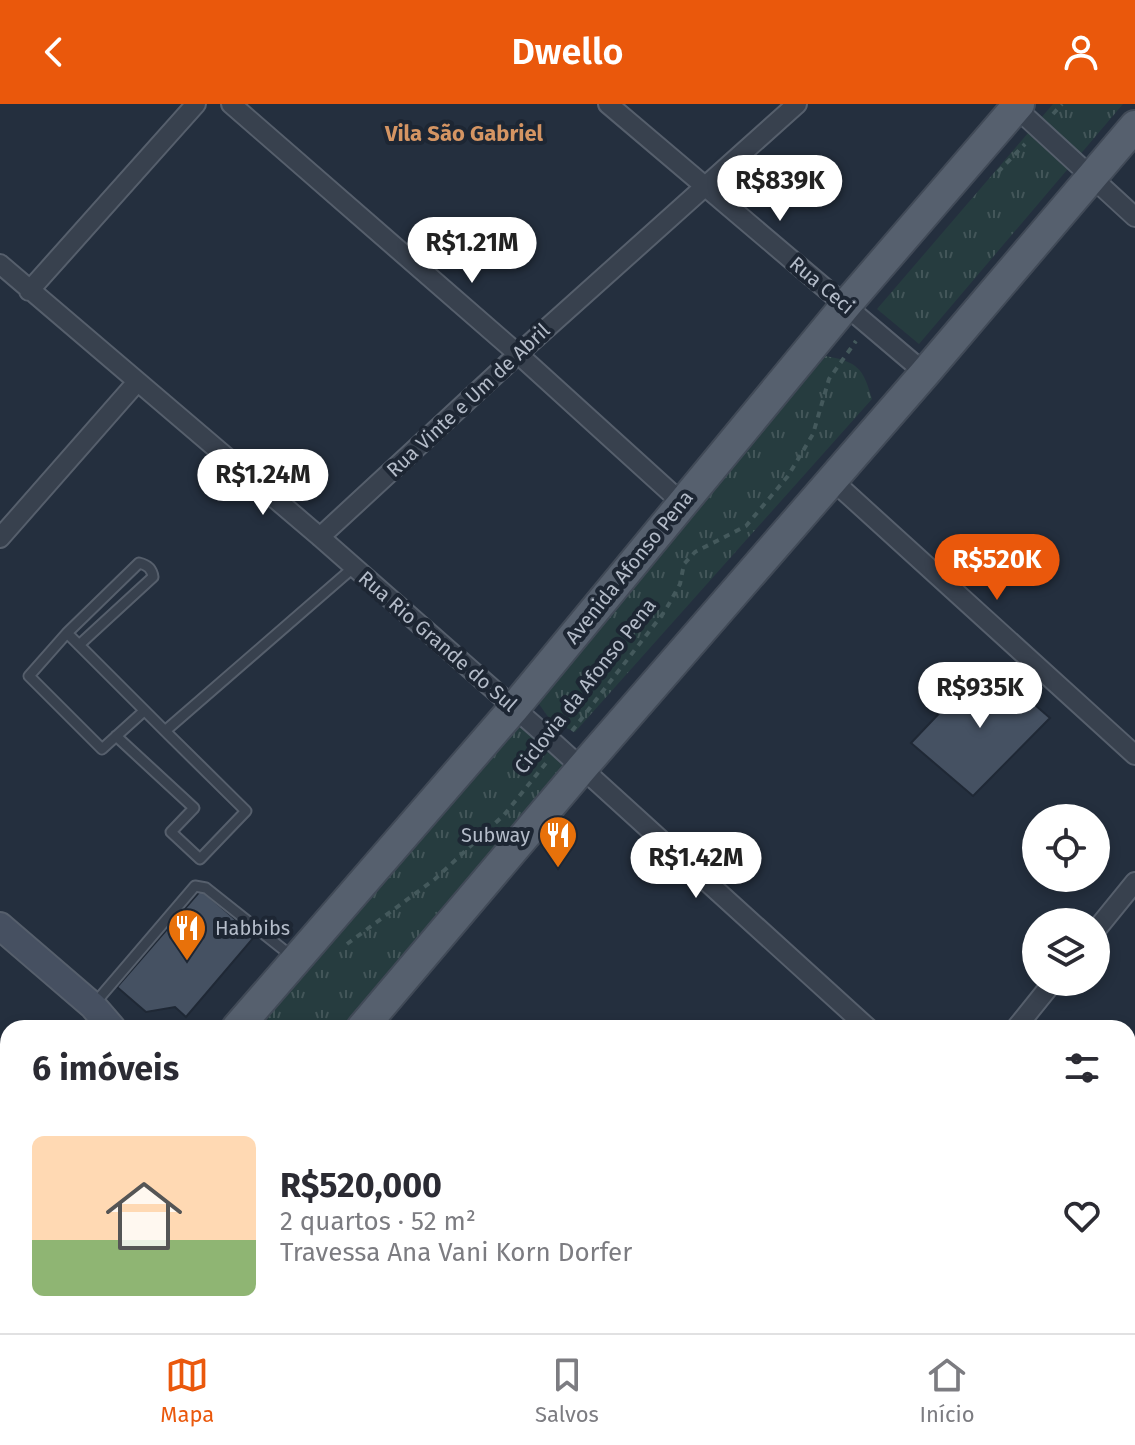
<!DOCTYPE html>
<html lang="pt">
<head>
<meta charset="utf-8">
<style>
	:root { --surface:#fff; --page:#f7f7f7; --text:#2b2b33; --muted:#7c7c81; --line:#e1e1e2; --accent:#ea580c }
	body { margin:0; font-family:"Fira Sans",sans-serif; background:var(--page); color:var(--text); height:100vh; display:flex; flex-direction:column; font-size:30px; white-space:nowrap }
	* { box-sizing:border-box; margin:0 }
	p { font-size:26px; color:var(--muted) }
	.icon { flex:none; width:44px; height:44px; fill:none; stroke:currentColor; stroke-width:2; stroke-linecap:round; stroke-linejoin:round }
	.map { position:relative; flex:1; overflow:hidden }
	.panel { position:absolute; left:0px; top:916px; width:1136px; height:314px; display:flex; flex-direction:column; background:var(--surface); border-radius:24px 24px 0 0; box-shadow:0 4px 12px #0003 }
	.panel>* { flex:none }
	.buttons { position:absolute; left:1022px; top:700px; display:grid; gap:16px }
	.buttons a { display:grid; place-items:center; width:88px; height:88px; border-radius:50%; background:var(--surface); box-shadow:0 4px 12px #0003; font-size:40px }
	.price { position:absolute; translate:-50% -68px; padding:0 18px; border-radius:28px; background:#fff; color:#222; font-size:26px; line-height:52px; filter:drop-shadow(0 2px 4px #0008) }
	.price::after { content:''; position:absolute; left:50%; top:48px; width:24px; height:18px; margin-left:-12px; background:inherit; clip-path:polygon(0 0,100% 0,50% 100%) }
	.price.current { background:var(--accent); color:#fff }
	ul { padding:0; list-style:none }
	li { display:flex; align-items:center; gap:24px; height:200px; padding:0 32px }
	li span { display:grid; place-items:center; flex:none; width:224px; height:160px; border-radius:12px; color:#555 }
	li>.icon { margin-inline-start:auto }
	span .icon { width:96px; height:96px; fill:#fffc; stroke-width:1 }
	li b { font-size:34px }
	h2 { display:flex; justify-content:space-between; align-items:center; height:96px; padding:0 32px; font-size:34px }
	header { display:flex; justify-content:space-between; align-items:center; height:104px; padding:0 32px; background:var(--accent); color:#fff; font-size:36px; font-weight:600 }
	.tabs { display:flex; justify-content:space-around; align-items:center; height:112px; border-top:2px solid var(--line); background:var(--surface); font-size:22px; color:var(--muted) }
	.tabs a { display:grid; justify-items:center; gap:4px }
	.tabs .current { color:var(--accent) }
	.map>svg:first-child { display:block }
	.grass { fill:url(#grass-tufts) }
	.building { fill:#455162; stroke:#1f2835; stroke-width:2 }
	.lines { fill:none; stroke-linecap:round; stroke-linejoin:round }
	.lane-casing { stroke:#565f6c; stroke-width:13 }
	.street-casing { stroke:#565f6c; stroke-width:22 }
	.secondary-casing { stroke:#565f6c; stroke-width:30 }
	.primary-casing { stroke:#414a57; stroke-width:34 }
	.path { stroke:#44595c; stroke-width:4; stroke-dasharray:6 6; stroke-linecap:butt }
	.lane { stroke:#38414e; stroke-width:9 }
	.street { stroke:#38414e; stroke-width:18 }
	.secondary { stroke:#465061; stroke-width:26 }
	.primary { stroke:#56606e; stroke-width:30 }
	.labels { text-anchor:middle; stroke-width:8; stroke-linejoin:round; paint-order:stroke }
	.street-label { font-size:20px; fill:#b4bcc9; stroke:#1d2633 }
	.poi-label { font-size:20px; fill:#b4bcc9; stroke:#1d2633; text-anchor:end }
	.neighbourhood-label { font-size:22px; font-weight:bold; fill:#d59563; stroke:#1d2633 }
</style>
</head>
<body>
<header><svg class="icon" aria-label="back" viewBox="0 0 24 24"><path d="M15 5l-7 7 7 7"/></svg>Dwello<svg class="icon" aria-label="person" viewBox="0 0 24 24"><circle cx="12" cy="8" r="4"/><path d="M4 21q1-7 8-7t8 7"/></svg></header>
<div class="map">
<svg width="1135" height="1229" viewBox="0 0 1135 1229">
	<defs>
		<pattern id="grass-tufts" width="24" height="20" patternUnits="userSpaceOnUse" patternTransform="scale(2)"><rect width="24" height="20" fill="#263c3f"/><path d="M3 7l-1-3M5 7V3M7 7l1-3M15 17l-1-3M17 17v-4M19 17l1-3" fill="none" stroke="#435659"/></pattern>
	</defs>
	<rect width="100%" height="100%" fill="#242f3e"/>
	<!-- grass -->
	<path class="grass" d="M1053,0H1123L919,240L877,205Z
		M826,252C858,258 863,264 872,295L575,628L551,617L534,593Z
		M514,604L582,664L362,924H237Z
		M8,1178V1222H107L101,1229H0V1187Z"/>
	<!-- building -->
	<path class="building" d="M987,559L1050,614L973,692L911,639Z
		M201,786L255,832L186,913L175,903L146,908L117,883Z
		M184,1222H217L225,1229H178Z"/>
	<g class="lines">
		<!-- lane casing -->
		<g class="lane-casing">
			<path id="lane" d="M67,529L29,572L102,645L144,607
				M79,541L153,473C152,465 148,461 139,459L67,529L165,627L354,463
				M116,632L194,704L171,728L200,755L246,707L165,627
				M95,899L195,782L206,784L294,854"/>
		</g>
		<!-- street casing -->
		<g class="street-casing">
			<path id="street" d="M231,0L518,250L681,398
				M608,0L925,269
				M1012,0L1135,113
				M0,160L320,433L552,637L868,924
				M29,187L196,0
				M831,375L1135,651
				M320,433L518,250L797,0
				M0,434L137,278
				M1096,826L1135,778
				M1016,924L1053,878
				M1128,1152L1135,1158
				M755,1229L761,1222"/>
		</g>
		<!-- secondary casing -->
		<g class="secondary-casing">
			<path id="secondary" d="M0,822L93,902L112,924
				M430,1222L438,1229"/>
		</g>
		<!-- primary casing -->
		<g class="primary-casing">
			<path id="primary" d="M237,924L514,604L846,201L1019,0
				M362,924L582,664L925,269L1135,22
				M0,1186L8,1178
				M101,1229L107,1222"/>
		</g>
		<!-- path -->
		<path class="path" d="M1053,10L1062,0
			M998,68L1025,40
			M572,627L665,507L680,480L684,460L695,448L746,422L788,372L813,330L829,275L856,237
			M347,840L435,775L504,711L546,659
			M0,1228L8,1218"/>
		<!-- lane -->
		<use href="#lane" class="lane"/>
		<!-- street -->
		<use href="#street" class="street"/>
		<!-- secondary -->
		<use href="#secondary" class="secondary"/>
		<!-- primary -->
		<use href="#primary" class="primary"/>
	</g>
	<!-- icons -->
	<defs>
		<g id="restaurant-pin" transform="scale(2)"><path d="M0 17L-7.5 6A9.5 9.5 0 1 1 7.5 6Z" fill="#e8710a" stroke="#1d2633"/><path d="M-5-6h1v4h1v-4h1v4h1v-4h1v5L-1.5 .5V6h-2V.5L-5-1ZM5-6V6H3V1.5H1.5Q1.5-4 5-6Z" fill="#fff"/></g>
	</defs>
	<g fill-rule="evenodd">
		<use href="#restaurant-pin" x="558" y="731"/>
		<use href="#restaurant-pin" x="187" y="824"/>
	</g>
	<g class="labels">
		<!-- street labels -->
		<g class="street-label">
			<text transform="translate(822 181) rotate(40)" y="7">Rua Ceci</text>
			<text transform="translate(468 296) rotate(-43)" y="7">Rua Vinte e Um de Abril</text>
			<text transform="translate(629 463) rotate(-51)" y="7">Avenida Afonso Pena</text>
			<text transform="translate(438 537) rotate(41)" y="7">Rua Rio Grande do Sul</text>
			<text transform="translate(585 582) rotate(-52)" y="7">Ciclovia da Afonso Pena</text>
		</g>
		<!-- poi labels -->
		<g class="poi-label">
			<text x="530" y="738">Subway</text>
			<text x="215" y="831" text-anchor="start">Habbibs</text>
		</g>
		<!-- neighbourhood labels -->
		<g class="neighbourhood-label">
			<text x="464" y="37">Vila São Gabriel</text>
		</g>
	</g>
</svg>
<div class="buttons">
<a><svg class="icon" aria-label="locate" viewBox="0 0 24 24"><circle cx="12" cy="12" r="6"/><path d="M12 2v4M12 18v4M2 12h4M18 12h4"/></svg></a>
<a><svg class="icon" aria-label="layers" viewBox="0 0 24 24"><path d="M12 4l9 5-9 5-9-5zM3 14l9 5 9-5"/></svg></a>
</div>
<b class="price" style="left:780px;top:119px">R$839K</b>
<b class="price" style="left:472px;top:181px">R$1.21M</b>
<b class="price" style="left:263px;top:413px">R$1.24M</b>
<b class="price current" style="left:997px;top:498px">R$520K</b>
<b class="price" style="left:980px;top:626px">R$935K</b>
<b class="price" style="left:696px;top:796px">R$1.42M</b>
<section class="panel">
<h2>6 imóveis<svg class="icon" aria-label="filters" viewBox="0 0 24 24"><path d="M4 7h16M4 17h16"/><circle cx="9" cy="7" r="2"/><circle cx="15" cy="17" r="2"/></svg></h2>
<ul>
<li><span style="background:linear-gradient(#ffd9b3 65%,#8fb573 0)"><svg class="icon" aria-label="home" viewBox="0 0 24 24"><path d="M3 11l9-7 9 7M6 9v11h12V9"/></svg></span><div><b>R$520,000</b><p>2 quartos · 52 m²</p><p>Travessa Ana Vani Korn Dorfer</p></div><svg class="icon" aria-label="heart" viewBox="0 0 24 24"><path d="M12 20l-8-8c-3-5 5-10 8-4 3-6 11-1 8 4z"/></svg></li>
</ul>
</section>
</div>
<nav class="tabs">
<a class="current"><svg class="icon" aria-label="map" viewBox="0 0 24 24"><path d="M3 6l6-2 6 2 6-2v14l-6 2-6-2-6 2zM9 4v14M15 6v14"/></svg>Mapa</a>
<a><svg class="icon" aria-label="saved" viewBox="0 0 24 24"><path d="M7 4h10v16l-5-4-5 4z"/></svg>Salvos</a>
<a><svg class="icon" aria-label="home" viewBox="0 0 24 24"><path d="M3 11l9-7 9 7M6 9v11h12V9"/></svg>Início</a>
</nav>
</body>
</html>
